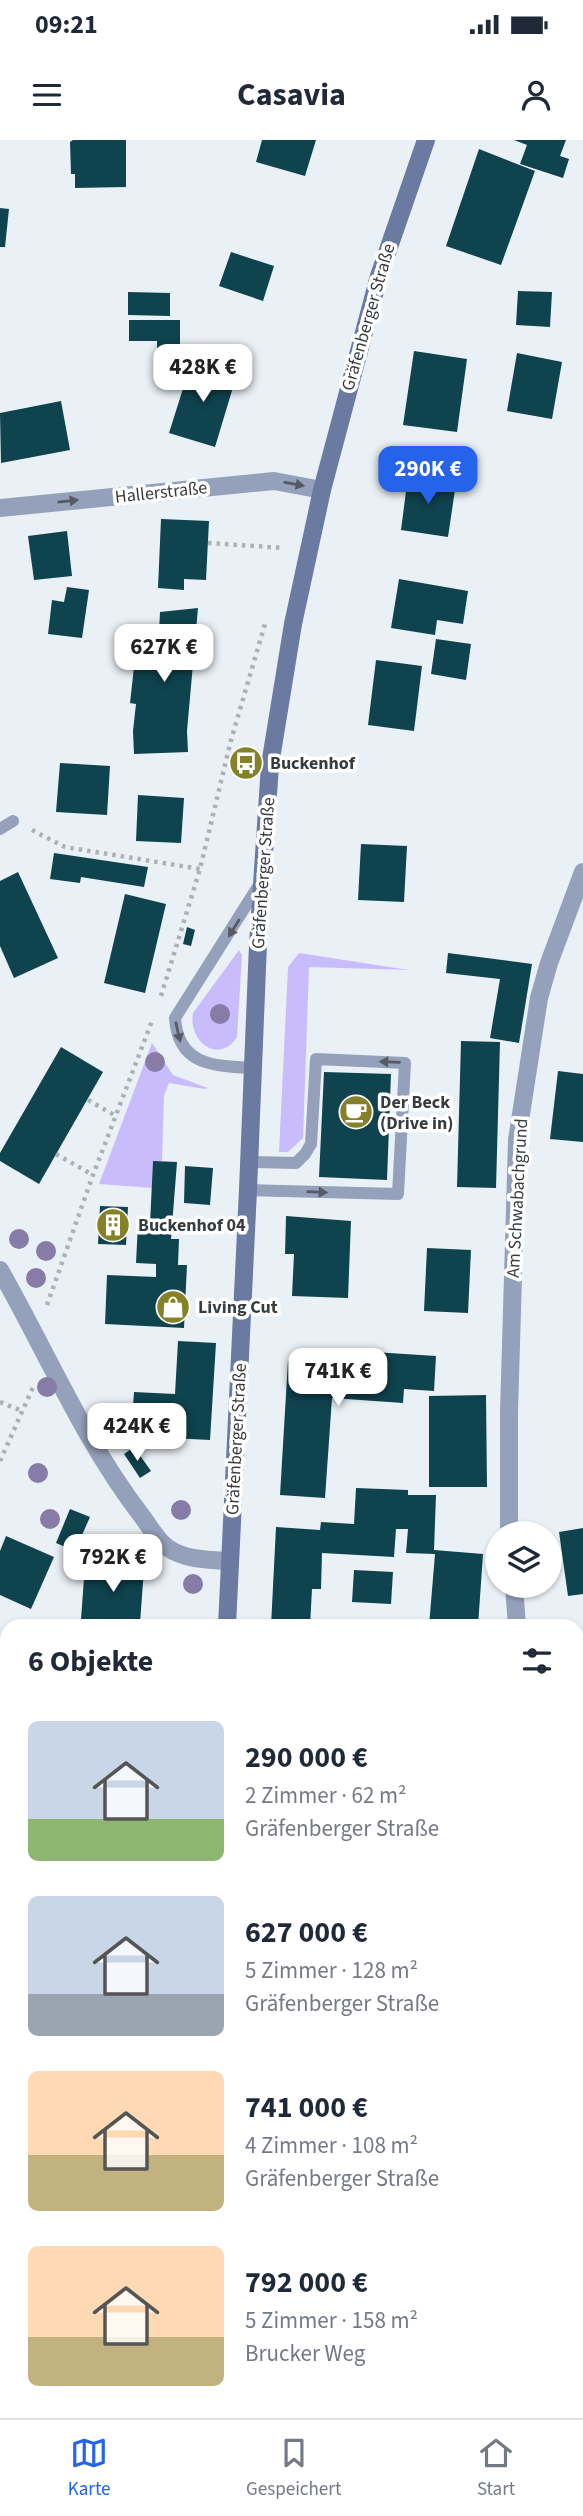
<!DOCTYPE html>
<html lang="de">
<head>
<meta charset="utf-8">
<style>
	:root { --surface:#fff; --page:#f2f2f3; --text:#1f2937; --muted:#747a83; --line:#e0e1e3; --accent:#2563eb }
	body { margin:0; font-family:"Source Sans 3",sans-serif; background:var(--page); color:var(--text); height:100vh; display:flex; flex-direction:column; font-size:26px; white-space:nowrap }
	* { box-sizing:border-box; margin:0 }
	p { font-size:23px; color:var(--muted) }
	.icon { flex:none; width:38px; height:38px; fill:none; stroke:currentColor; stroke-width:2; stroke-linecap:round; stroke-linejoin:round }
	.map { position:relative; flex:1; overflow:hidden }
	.panel { position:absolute; left:0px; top:1479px; width:584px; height:800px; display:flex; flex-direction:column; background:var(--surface); border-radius:21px 21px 0 0; box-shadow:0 2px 5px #0004 }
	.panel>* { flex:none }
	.buttons { position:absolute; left:485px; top:1381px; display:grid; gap:14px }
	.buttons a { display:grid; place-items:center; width:77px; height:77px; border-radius:50%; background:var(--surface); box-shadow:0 2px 5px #0004; font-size:35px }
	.price { position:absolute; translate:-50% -60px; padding:0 16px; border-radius:14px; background:#fff; color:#222; font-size:23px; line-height:46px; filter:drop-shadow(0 2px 4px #0008) }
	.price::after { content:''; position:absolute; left:50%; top:42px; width:21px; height:16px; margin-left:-10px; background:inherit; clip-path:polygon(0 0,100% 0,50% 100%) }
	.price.selected { background:var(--accent); color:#fff }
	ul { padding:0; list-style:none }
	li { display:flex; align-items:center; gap:21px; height:175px; padding:0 28px }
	li span { display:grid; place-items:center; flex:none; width:196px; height:140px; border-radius:10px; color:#555 }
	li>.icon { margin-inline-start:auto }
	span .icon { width:84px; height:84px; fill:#fffc; stroke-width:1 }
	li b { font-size:30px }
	h2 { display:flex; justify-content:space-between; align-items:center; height:84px; padding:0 28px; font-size:30px }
	.status { display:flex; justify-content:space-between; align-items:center; height:49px; padding:0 35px; background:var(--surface); direction:ltr }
	.status svg { height:19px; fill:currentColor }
	header { display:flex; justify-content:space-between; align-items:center; height:91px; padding:0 28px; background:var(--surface); font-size:32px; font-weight:700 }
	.tab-bar { display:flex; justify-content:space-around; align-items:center; height:98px; border-top:2px solid var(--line); background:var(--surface); font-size:19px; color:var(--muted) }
	.tab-bar a { display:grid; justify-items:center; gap:4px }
	.tab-bar .selected { color:var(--accent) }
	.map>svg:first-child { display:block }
	.green { fill:#c9bcfd }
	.building { fill:#0f434e }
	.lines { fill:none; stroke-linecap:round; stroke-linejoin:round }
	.path { stroke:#acb1b5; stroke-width:4.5; stroke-dasharray:3.5 5; stroke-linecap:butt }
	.lane { stroke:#95a0bb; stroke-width:12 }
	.street { stroke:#95a0bb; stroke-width:18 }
	.secondary { stroke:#6a7aa0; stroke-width:18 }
	.tree { fill:#867ca7 }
	.oneway { fill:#555a64 }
	.labels { text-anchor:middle; stroke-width:7; stroke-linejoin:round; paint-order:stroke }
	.street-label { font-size:18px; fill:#393c3e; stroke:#fff }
	.poi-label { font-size:18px; font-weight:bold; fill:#393c3e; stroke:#fff; text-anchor:start }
</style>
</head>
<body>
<div class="status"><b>09:21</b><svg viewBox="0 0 49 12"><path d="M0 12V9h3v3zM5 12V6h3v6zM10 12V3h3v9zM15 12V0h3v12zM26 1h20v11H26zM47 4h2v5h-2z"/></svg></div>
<header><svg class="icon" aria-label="menu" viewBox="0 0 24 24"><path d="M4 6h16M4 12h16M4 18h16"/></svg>Casavia<svg class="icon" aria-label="person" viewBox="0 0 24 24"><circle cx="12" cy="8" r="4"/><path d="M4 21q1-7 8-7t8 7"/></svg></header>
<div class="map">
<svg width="583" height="2278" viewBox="0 0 583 2278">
	<rect width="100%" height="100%" fill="#eaf1f6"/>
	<!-- green -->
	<path class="green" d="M239,810L242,815L237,897C219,925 188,902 193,873Z
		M299,813L409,830L309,827L303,998L288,1012H279L288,827Z
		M152,903L173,935L208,948L205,949L169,943L164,956L162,1021L153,1022L152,1048L99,1044Z"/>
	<!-- building -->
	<path class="building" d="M73,0H126V47L75,48V34H71L70,2Z
		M262,0H316L305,36L256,22Z
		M514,0H566L560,16L569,19L563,38L520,24L527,5Z
		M479,9L535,31L501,125L446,106Z
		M0,68L9,69L5,107H0Z
		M231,112L274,126L263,161L219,146Z
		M518,151L552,152L550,187L516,185Z
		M128,152L170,153V176L128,175Z
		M129,180H180V213H157V201H129Z
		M414,211L467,219L457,292L403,285Z
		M517,213L562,222L552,279L507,271Z
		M192,220L237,234L215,307L169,293Z
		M61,261L70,310L1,323L0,273Z
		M408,336L456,343L448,397L401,390Z
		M161,379L209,381L206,440L184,439V450L158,448Z
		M67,391L72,436L34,440L28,396Z
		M399,439L468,451L463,484L437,480L435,495L391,488Z
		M67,447L89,450L82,498L48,494L52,460L64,462Z
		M198,468L187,591L188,612L134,614L133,591L136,564L130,563L138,491L159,493L160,472Z
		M436,499L471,504L466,540L431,534Z
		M376,520L422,526L414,591L368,585Z
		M60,623L110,626L107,675L56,672Z
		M138,655L184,658L181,703L136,701Z
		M361,704L407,706L404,762L358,760Z
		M54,713L148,727L144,747L81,737L80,743L50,739Z
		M18,732L58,818L14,838L0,806V741Z
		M125,754L166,764L145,853L104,843Z
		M187,787L195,790L191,806L183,804Z
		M448,813L532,824L519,903L490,898L500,839L446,833Z
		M461,901L500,902L496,1048L457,1047Z
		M61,907L103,932L39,1044L0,1021V1013Z
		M558,931L583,934V1002L550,999Z
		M324,932L391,934L387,1040L319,1037Z
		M153,1021L177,1022L171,1099H179L178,1125H187L184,1188L105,1184L107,1135L156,1137V1124L136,1123L138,1083L150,1084Z
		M185,1026L213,1028L210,1065L184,1063Z
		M100,1066L128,1067L126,1105L98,1104Z
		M286,1076L351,1081L348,1158L292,1156L294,1114H285Z
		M427,1108L471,1110L468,1173L424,1171Z
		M178,1201L216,1203L210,1300L131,1296L134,1252L175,1254Z
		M358,1211L436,1216L434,1251L404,1249L403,1263L332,1258L325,1358L280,1355L288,1221L356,1225Z
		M486,1255L487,1347H429V1256Z
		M134,1307L151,1331L140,1338L124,1314Z
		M356,1348L408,1350V1355H436L434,1410L483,1414L478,1486H429L435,1414L406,1413L408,1389H396L394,1417L322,1413L321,1449H312L310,1486H271L276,1387L320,1390L321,1382L354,1384Z
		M70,1369L90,1377L75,1411L56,1403Z
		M583,1388V1454L568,1456L559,1392Z
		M6,1396L54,1417L31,1469L0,1455V1411Z
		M85,1425L144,1429L140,1483L81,1479Z
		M354,1430L393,1432L391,1464L352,1462Z
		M0,1551L7,1553V1585L0,1603Z
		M0,1723L7,1725V1754L0,1774Z
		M578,1773H583V1877L578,1878Z
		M578,1980H583V2107L578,2108Z
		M7,2061V2088L0,2075V2065Z
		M30,2272H90L83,2278H35Z"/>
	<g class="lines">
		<!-- path -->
		<path class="path" d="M208,403L284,408
			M32,690L65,707L200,729
			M161,856L200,729L231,600L265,484
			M88,960L116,976
			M56,1014L93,1035
			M47,1165L93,1035L152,881
			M0,1262L22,1271
			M0,1321L34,1245"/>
		<!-- lane -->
		<path class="lane" d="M0,689L13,681
			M252,928C213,926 178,925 175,878L259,745
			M248,1050L398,1054L405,923L316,919L311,1004L305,1014L296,1023L249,1022"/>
		<!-- street -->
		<path class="street" d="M0,368L274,341L322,350
			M0,1130C46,1211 84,1301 141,1375C149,1385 157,1401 168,1408C185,1420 210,1420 230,1421
			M509,1393V1272L517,1000L539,858L549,823L583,732
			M514,1446L517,1486
			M0,1688L7,1691
			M0,2170L7,2165
			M0,2275L3,2278"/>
		<!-- secondary -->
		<path class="secondary" d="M227,1486L248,1050L258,804L270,625L293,484L322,350L379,136L426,0
			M578,1938H583"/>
	</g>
	<!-- trees -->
	<g class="tree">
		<circle cx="220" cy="874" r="10"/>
		<circle cx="155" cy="922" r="10"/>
		<circle cx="19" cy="1099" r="10"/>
		<circle cx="46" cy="1111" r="10"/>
		<circle cx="36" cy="1138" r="10"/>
		<circle cx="47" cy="1247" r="10"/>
		<circle cx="38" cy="1333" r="10"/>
		<circle cx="181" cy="1370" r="10"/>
		<circle cx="50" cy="1379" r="10"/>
		<circle cx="193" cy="1444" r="10"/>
	</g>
	<!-- one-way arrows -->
	<defs><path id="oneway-solid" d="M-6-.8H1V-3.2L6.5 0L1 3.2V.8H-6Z" transform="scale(1.75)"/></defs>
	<g class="oneway">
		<use href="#oneway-solid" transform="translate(294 344) rotate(10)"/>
		<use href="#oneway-solid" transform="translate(68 361) rotate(-6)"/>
		<use href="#oneway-solid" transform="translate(234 788) rotate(122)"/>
		<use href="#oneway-solid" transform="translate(178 892) rotate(77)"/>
		<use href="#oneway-solid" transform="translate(390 922) rotate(-178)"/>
		<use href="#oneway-solid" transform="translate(317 1052) rotate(2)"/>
	</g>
	<!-- icons -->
	<defs>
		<g id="bus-disc" transform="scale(1.75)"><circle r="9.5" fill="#848129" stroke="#fff"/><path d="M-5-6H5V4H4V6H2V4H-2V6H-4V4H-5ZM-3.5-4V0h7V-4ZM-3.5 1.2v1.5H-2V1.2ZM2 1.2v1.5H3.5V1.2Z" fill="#fff"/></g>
		<g id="cafe-disc" transform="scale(1.75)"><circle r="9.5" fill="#848129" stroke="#fff"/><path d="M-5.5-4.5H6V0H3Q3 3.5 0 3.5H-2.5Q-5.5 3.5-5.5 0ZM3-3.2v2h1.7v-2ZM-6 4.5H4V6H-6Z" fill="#fff"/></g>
		<g id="building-disc" transform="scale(1.75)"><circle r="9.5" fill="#848129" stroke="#fff"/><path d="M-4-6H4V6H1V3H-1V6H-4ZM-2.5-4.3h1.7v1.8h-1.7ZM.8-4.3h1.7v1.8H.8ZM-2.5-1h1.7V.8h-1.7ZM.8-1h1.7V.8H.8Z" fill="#fff"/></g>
		<g id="shop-disc" transform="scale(1.75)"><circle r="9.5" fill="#848129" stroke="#fff"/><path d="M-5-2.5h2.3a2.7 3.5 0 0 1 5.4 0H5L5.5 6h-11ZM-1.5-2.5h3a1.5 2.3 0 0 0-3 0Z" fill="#fff"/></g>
	</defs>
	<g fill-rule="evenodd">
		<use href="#bus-disc" x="246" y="623"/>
		<use href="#cafe-disc" x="356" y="972"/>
		<use href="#building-disc" x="113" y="1085"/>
		<use href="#shop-disc" x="173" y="1167"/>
	</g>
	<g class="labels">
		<!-- street labels -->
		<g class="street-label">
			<text transform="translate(368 177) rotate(-74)" y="6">Gräfenberger Straße</text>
			<text transform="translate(161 352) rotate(-6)" y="6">Hallerstraße</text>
			<text transform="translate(263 733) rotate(-86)" y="6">Gräfenberger Straße</text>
			<text transform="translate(517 1058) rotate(-87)" y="6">Am Schwabachgrund</text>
			<text transform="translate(236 1299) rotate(-87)" y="6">Gräfenberger Straße</text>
		</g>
		<!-- poi labels -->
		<g class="poi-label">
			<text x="270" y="629">Buckenhof</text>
			<text x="380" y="968">Der Beck<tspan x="380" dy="21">(Drive in)</tspan></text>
			<text x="138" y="1091">Buckenhof 04</text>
			<text x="198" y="1173">Living Cut</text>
		</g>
	</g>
</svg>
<div class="buttons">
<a><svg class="icon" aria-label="layers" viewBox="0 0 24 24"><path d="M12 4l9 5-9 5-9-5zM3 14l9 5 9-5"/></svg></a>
</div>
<b class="price" style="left:203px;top:264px">428K €</b>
<b class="price selected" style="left:428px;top:366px">290K €</b>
<b class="price" style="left:164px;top:544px">627K €</b>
<b class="price" style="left:338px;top:1268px">741K €</b>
<b class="price" style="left:137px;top:1323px">424K €</b>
<b class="price" style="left:113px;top:1454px">792K €</b>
<section class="panel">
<h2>6 Objekte<svg class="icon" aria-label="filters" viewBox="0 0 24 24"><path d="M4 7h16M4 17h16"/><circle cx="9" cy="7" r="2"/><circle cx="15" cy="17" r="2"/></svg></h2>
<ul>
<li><span style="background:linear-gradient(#c9d6e8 70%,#8fb573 0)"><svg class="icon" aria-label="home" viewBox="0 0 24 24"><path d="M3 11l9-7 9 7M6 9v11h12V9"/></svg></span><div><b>290 000 €</b><p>2 Zimmer · 62 m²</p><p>Gräfenberger Straße</p></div></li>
<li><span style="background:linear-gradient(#c9d6e8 70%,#9aa5b1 0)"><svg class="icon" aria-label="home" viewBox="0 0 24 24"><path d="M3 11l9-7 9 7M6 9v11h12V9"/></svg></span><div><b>627 000 €</b><p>5 Zimmer · 128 m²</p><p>Gräfenberger Straße</p></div></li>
<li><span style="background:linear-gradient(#ffd9b3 60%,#c2b280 0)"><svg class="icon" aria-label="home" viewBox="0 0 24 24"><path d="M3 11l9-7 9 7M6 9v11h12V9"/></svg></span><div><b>741 000 €</b><p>4 Zimmer · 108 m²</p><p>Gräfenberger Straße</p></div></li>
<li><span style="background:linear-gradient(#ffd9b3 65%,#c2b280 0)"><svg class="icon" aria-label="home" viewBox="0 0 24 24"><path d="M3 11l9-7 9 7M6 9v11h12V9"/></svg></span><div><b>792 000 €</b><p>5 Zimmer · 158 m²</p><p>Brucker Weg</p></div></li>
</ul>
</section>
</div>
<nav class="tab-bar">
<a class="selected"><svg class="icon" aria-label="map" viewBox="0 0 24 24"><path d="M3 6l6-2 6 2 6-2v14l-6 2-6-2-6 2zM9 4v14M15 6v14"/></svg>Karte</a>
<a><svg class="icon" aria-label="saved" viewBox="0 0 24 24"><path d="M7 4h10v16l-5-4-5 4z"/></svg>Gespeichert</a>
<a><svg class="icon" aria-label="home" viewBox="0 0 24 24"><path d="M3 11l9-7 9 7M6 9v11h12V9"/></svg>Start</a>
</nav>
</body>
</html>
